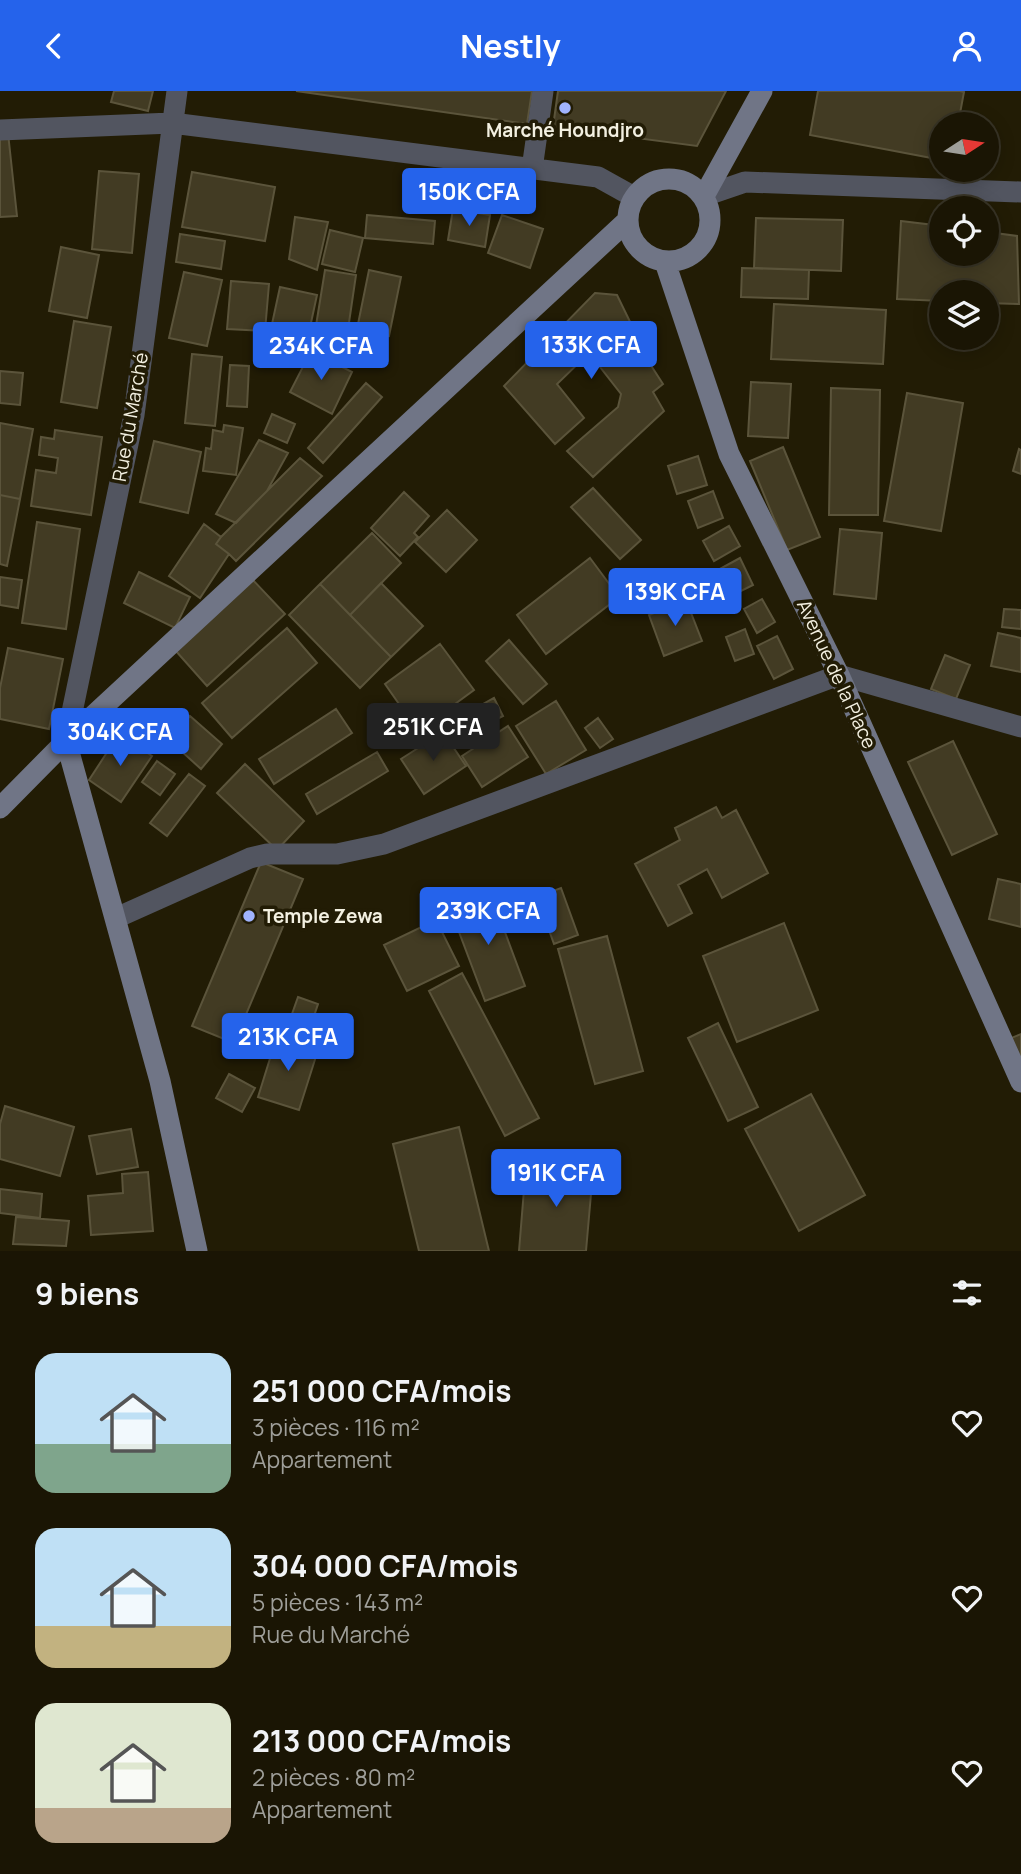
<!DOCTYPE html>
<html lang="fr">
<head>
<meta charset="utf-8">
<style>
	:root { --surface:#1a1504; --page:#231e0e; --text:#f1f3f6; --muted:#9f9f9a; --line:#383426; --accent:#2563eb }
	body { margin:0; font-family:Manrope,sans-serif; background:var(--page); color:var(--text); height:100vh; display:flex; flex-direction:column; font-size:26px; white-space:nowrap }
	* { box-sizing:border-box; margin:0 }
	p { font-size:23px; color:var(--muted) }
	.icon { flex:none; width:38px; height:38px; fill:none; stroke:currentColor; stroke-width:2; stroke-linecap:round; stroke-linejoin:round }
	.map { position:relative; height:1160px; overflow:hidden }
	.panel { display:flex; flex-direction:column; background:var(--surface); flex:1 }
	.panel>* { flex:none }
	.needle { width:46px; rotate:78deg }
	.tools { position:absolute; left:929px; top:21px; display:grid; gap:14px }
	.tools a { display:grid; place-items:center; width:70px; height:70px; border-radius:50%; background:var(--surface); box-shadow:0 4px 18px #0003,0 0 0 2px var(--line); font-size:35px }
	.price { position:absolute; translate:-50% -60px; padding:0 16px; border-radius:7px; background:var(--accent); color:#fff; font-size:23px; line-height:46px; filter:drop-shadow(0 2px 4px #0008) }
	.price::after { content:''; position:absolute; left:50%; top:42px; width:21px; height:16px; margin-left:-10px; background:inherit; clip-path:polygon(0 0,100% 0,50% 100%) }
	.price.on { background:#222; color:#fff }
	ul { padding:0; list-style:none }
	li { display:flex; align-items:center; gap:21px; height:175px; padding:0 35px }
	li span { display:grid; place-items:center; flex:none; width:196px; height:140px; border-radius:21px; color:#555 }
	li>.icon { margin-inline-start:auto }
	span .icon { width:84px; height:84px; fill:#fffc; stroke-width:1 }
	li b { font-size:30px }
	h2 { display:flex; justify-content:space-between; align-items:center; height:84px; padding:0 35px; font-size:30px }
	header { display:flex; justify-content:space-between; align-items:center; height:91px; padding:0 35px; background:var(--accent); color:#fff; font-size:32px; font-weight:700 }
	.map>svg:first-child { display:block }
	.building { fill:#423b23; stroke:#5b543b; stroke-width:2 }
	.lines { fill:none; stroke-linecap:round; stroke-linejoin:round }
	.street { stroke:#525560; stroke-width:21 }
	.secondary { stroke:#707586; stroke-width:21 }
	.poi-dot { fill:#a0b3fd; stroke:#221c05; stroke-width:2.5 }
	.labels { text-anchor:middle; stroke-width:7; stroke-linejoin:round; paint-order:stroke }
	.poi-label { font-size:19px; font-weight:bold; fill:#f3f0e1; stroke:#221c05 }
	.street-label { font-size:19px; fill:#f3f0e1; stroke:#221c05 }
</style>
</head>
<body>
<header><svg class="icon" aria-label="back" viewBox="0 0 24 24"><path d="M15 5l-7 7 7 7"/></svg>Nestly<svg class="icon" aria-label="person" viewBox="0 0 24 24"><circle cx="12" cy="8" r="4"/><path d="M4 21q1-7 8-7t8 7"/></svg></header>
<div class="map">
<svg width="1021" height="1160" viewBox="0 0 1021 1160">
	<rect width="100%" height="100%" fill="#221c05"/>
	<!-- building -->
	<path class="building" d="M114,0H153L148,20L111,11Z
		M296,0H532L527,33Z
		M558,0H726L697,55L553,36Z
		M818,0H960L964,1L958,33H942V69L810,44Z
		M8,42L17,125L0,126V43Z
		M99,80L139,83L132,162L92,158Z
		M192,81L275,96L265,150L182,136Z
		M453,118L490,124L485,156L448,149Z
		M367,124L435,130L433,153L365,147Z
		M502,124L543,138L530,177L488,162Z
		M295,126L328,131L317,179L289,168Z
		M756,127L843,129L841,180L754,177Z
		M901,130L942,135V163H987V141L1017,145L1019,213L987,212V201H942V210L897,208Z
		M330,139L363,147L355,181L322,173Z
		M180,143L225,150L221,178L176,171Z
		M61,156L99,164L87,227L49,220Z
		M742,177L809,179L808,208L741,206Z
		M325,179L356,184L346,252L314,247Z
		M369,179L401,186L389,245L357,238Z
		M184,181L222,189L207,255L169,247Z
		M231,190L269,193L265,240L227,238Z
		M280,196L317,204L309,241L272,233Z
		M595,202L617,204L652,276L663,293L653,301L664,320L593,386L567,360L618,316L621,303L589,262L557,293L584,327L555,353L504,295Z
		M774,213L886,219L883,273L771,268Z
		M74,230L111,236L97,317L61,311Z
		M311,260L352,281L332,323L290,301Z
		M192,263L222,266L215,335L185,332Z
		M230,274L249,275L247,316L227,315Z
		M0,280L23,282L20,314L0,312Z
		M751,291L791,293L788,347L748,345Z
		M366,292L382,306L323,372L308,357Z
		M831,297L880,299L878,424H829Z
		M907,302L963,312L941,440L884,430Z
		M272,323L295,333L287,352L264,342Z
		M0,332L33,338L20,408L0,404Z
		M224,334L243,337L236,384L203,380L206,357L211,358L213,339L223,341Z
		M55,339L102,346L91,424L31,415L36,379L56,382L58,367L39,364L41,346L54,348Z
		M259,349L288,362L267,400L236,432L216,423Z
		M154,350L201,361L188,422L140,411Z
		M783,356L820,446L787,459L750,370Z
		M1019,358L1021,359V383L1013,380Z
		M698,365L707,394L677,403L668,375Z
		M300,367L322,385L236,470L229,463L216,453L221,446Z
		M593,397L641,449L620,468L571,416Z
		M713,400L723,427L698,437L688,410Z
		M404,401L429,425L414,442L418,446L400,465L371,437Z
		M0,404L20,408L7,475L0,473Z
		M447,419L477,449L446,481L415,451Z
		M37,431L80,438L66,538L22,532Z
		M204,433L221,446L216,453L229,463L200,507L169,485Z
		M729,435L740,455L714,470L703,450Z
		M840,438L882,442L876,508L834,503Z
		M372,442L401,472L350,524L320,493Z
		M590,467L619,506L546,563L517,524Z
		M740,467L753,494L731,505L718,479Z
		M139,481L190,506L175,537L124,512Z
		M0,486L22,489L18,517L0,514Z
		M252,488L285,523L207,595L175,559Z
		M381,492L423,535L391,566L350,524Z
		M320,493L391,566L360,597L289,524Z
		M762,508L775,531L757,542L744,518Z
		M686,509L702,550L664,565L649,524Z
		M1004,518L1021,519V538L1002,536Z
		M287,537L317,572L232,647L202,612Z
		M745,538L754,563L735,570L726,546Z
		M998,542L1021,547V581L991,575Z
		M777,545L793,578L774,588L757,555Z
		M509,549L547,593L523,613L486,570Z
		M440,553L474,599L418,640L385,593Z
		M8,557L63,568L49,638L0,628V597Z
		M945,564L970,574L956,608L931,598Z
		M494,607L503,625L478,638L469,621Z
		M556,610L586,659L546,683L516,635Z
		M336,618L352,642L274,693L259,668Z
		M190,625L222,653L201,678L169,649Z
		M598,627L613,648L600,657L585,637Z
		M508,635L528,666L482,696L462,665Z
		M443,641L466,675L424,703L401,668Z
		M119,643L152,665L121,711L89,689Z
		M953,650L997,743L952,764L908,671Z
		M377,661L388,680L317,723L306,703Z
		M157,670L175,683L160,704L142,691Z
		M245,673L304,730L277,759L217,702Z
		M189,683L205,695L167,745L150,732Z
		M716,716L722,727L736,719L768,782L722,807L707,778L678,794L692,822L668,835L635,773L680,749L675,737Z
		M261,771L303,788L234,952L192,935Z
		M998,788L1021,793V836L989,828Z
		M561,797L578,844L554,853L537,806Z
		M490,801L525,895L485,910L450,817Z
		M436,829L459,875L407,900L384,854Z
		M784,832L818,919L737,951L703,865Z
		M607,845L643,980L595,993L558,858Z
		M462,882L539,1027L505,1045L429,900Z
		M298,906L318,913L307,946L286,940Z
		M718,932L758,1016L728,1030L688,947Z
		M1021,943V975L1009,948Z
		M277,945L318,959L299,1019L258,1006Z
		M229,983L255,997L242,1021L216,1007Z
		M811,1003L865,1104L799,1140L745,1038Z
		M5,1015L74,1036L60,1085L0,1068V1033Z
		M459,1036L489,1160H419L393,1053Z
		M131,1038L138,1076L97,1083L89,1045Z
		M526,1074L593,1080L586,1160H519Z
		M148,1081L153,1140L91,1144L88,1105L123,1102L122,1083Z
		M0,1098L42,1103L40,1127L0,1122Z
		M16,1126L69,1130L66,1155L13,1153Z"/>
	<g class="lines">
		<!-- street -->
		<path class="street" d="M0,39L172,32L598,86L634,106
			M532,78L543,0
			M704,105L745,91L1021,101
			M66,650L134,324L177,0
			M116,827L250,767L267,763H337L384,753L839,584L1021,636"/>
		<!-- secondary -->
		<path class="secondary" d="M628 129a41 41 0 1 1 82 0a41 41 0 1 1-82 0Z
			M704,105L762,0
			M665,171L729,363L839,584L1021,991
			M66,650L160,990L197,1160
			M0,717L66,650L627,130"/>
	</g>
	<!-- markers -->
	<g class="poi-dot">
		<circle cx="565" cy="17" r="7"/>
		<circle cx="249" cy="825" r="7"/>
	</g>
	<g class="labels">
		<!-- poi labels -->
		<g class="poi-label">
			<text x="565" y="46">Marché Houndjro</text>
			<text x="263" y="832" text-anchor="start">Temple Zewa</text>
		</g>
		<!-- street labels -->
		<g class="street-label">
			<text transform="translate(130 326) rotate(-80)" y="7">Rue du Marché</text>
			<text transform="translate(837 583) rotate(65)" y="7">Avenue de la Place</text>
		</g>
	</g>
</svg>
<div class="tools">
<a><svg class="needle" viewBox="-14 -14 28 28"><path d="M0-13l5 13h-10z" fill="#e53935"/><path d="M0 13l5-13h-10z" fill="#9f9f9a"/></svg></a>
<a><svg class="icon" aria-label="locate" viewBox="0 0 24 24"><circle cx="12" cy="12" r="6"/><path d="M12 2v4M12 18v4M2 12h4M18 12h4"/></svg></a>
<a><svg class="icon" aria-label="layers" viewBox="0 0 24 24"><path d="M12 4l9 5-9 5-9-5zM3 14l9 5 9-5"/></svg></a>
</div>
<b class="price" style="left:469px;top:137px">150K CFA</b>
<b class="price" style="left:591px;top:290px">133K CFA</b>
<b class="price" style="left:321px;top:291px">234K CFA</b>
<b class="price" style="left:675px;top:537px">139K CFA</b>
<b class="price on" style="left:433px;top:672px">251K CFA</b>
<b class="price" style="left:120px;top:677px">304K CFA</b>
<b class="price" style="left:488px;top:856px">239K CFA</b>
<b class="price" style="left:288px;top:982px">213K CFA</b>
<b class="price" style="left:556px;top:1118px">191K CFA</b>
</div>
<section class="panel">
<h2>9 biens<svg class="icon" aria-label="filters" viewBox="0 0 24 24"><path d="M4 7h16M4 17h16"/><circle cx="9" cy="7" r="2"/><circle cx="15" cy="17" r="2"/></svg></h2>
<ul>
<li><span style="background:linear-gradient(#bfe0f5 65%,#7fa58c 0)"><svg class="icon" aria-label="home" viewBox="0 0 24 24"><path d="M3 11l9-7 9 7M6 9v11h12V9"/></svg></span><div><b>251 000 CFA/mois</b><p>3 pièces · 116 m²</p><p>Appartement</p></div><svg class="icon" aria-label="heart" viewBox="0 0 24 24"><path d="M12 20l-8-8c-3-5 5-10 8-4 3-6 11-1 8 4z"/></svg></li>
<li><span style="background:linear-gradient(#bfe0f5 70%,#c2b280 0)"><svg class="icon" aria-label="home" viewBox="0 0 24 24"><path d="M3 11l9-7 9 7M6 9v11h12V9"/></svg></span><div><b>304 000 CFA/mois</b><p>5 pièces · 143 m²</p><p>Rue du Marché</p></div><svg class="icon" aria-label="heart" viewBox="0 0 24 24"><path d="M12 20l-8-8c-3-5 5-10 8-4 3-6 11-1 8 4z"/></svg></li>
<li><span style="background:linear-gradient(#dfe7d0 75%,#b9a48a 0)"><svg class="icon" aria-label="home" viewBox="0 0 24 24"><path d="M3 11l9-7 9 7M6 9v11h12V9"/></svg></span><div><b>213 000 CFA/mois</b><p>2 pièces · 80 m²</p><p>Appartement</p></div><svg class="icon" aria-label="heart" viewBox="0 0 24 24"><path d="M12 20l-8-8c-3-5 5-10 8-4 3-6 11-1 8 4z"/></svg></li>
</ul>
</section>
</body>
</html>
